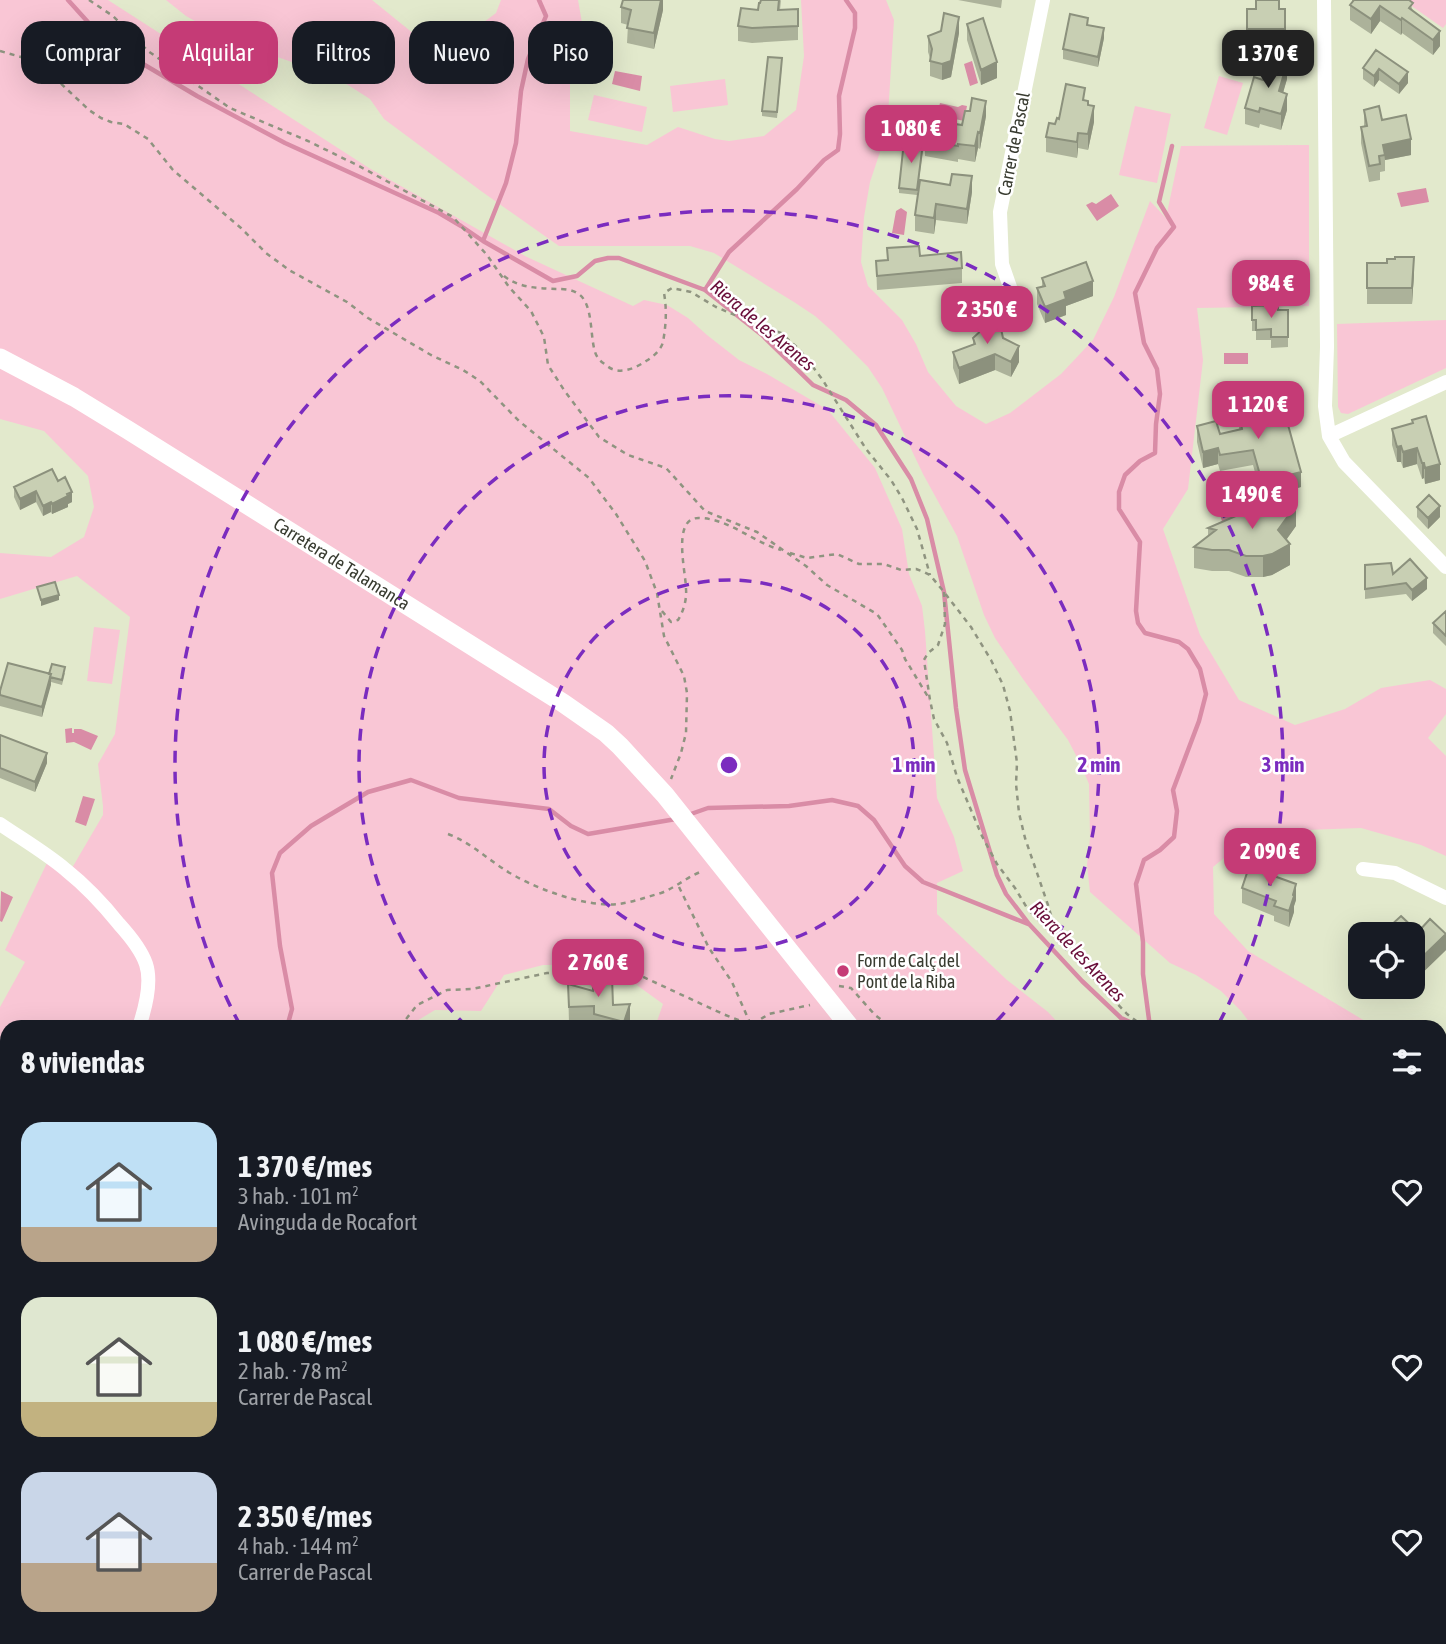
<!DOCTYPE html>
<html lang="es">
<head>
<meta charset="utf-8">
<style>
	:root { --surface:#171b24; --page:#242831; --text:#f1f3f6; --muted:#9ea1a6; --accent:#c53b76 }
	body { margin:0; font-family:"Asap Condensed",sans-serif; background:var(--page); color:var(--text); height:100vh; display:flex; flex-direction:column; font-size:26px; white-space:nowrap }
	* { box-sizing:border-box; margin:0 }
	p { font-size:23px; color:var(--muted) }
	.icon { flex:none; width:38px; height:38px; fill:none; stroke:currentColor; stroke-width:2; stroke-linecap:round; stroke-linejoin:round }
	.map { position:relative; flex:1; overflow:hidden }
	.side { position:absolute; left:0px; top:1020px; width:1447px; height:625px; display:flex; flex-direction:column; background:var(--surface); border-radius:21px 21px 0 0; box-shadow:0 7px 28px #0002 }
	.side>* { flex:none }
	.banner { position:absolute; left:21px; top:21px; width:700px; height:63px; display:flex; gap:14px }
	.buttons { position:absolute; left:1348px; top:922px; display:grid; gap:14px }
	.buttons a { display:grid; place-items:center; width:77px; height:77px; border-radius:14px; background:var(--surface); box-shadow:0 7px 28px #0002; font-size:35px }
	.price { position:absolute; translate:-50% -60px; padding:0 16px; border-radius:14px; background:var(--accent); color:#fff; font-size:23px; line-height:46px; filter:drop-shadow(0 2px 4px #0008) }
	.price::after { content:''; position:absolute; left:50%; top:42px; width:21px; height:16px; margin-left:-10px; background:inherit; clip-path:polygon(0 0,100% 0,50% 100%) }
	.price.current { background:#222; color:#fff }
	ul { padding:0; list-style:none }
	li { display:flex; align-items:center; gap:21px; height:175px; padding:0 21px }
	li span { display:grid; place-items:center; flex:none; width:196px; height:140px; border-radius:21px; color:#555 }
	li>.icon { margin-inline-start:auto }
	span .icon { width:84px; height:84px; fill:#fffc; stroke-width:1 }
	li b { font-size:30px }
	h2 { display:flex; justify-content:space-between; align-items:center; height:84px; padding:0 21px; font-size:30px }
	.chip { padding:0 24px; border-radius:21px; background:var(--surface); box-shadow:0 7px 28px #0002; font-size:24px; line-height:63px }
	.chip.current { background:var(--accent); color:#fff }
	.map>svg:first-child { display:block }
	.green { fill:#f9c6d5 }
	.water { fill:#d98ca6 }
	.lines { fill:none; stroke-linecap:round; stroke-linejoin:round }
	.stream { stroke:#d98ca6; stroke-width:4.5 }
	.path { stroke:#8f9480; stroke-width:2.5; stroke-dasharray:5 5; stroke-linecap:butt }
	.street { stroke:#fff; stroke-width:14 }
	.secondary { stroke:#fff; stroke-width:19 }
	.wall { fill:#acb29a }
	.shaded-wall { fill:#8c917d }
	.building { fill:#c8cfb3; stroke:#8c917d; stroke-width:2 }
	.ring { fill:none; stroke:#7b2cbf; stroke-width:3.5; stroke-dasharray:12 9 }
	.poi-dot { fill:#c53b76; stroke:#fff; stroke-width:2.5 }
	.labels { text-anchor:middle; stroke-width:5; stroke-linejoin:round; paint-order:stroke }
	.street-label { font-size:18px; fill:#383b30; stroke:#fff }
	.poi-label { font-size:18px; fill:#383b30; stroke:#fff; text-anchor:start }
	.water-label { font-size:19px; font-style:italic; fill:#690e39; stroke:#fff }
	.centre { fill:#7b2cbf; stroke:#fff; stroke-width:3.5 }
	.ring-label { font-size:21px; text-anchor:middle; font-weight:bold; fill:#7b2cbf; stroke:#fff; stroke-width:5; stroke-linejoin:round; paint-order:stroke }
</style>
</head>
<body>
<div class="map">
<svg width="1446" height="1644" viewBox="0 0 1446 1644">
	<rect width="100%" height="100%" fill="#e2e9cc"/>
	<!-- green -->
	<path class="green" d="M0,0H108L369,168L527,257L633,306L644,300L667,305L688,318L707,335L739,360L767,374L828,410L875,468L902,529L909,574L922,606L925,631L937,798L954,837L963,871L937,883V914L1007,980L1048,1012L1062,1027H655L663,1004L609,965H543L504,975L481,1011L435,1010L415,1022L412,1027H7V1501L0,1505V1007L25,962L5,950L47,863L72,868L103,815V806L98,764L115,734L130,617L77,576L0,599V553L51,557L84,537L94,507L88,476L44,431L0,419Z
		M166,0H372L440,55L496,13L501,0H578L582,23L570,62V131L647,145L678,127L715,139L729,141L764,136L796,110L804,56L801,0H886L894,20L887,131L870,182L864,217L861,262L868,286L902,320L916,344L928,372L956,406L986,424L1010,413L1061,374L1093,340L1114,297L1150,201L1166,218L1181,146L1309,145V306L1197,308L1203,360L1188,489L1163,529L1200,635L1239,700L1295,725L1345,709L1381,688L1430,680L1446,689V714L1428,738L1446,756V856L1421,845L1361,828L1277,831L1241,844L1213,867L1214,914L1248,951L1375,1027H1253L1241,1011L1221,991L1196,975L1170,963L1090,892L1087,865L1090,838L1089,784L1080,763L1068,740L1023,679L995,638L984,615L957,536L923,474L882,388L868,367L833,332L815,316L794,302L714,253L690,246H559L481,191L384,119L370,99L348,85L324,73L231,41L186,16Z
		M1403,0H1446V24L1443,28Z
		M1219,76L1243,83L1227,135L1204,128Z
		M725,79L728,105L673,112L670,86Z
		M594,95L647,107L642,132L588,120Z
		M1135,106L1171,114L1157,183L1119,175Z
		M1446,320V368L1348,414L1341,413L1338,407L1337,324Z
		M94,627L120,630L112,684L87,681Z
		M1440,1160L1446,1161V1393L1440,1396Z
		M1440,1490L1446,1499V1548L1440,1549Z
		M364,1638H492L485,1644H372Z"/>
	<!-- water -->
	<path class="water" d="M972,61L978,83L970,86L964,64Z
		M615,71L642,76L640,91L612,84Z
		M940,103L958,107L962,105L967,106L964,121L937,115Z
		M1426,188L1429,202L1401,207L1397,193Z
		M1111,194L1119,206L1097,221L1086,205L1092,202L1096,204Z
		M901,208L907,212L904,235L892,233L896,211Z
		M1224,353H1248V364H1224Z
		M1228,497L1234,522L1223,525L1216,500Z
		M72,728V733H74V729H81L98,736L91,750L74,742L66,743L65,729Z
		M83,796L95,799L86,826L75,822Z
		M1,891L13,897L2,922L0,921Z"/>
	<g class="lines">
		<!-- stream -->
		<path class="stream" d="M68,0L96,31L138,61L197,96L285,143L439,213L461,226L483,241L553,281L577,276L595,261L608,258H619L705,290L762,335L813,385L846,400L876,425L911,479L927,519L944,592L956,708L965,770L997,875L1006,894L1029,924L1082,981L1121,1018L1141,1027
			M483,241L506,183L516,143L521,91L528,59L546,16L539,0
			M705,290L729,252L797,189L824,160L838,150L840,134L839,96L855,28V13L846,0
			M688,815L708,808L789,806L832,800L858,806L874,820L905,866L923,882L1028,924
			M287,1027L292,1009L280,946L272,873L280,853L311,826L368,792L411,780L459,798L549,809L571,826L588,834L676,819
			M1150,1027L1143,974V942L1136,884L1144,860L1160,850L1174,837L1177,811L1173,790L1199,721L1206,694L1200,669L1188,649L1179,642L1145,633L1138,623L1136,611L1140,542L1119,509V492L1125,475L1140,461L1155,453L1156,424L1160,394L1157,369L1144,343L1135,293L1157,248L1174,227L1159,202L1172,146
			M1440,1129L1446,1131
			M0,1279L7,1278
			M75,1638L78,1644"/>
		<!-- path -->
		<path class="path" d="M89,0L113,16L148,51L230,108L308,141L357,165L453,217L487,255L509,287L531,311L544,337L548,365L564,390L599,437L628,455L666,468L705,511L757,532L806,566L827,585L877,614L902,650L905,659L930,700
			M0,51L21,57L55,78L89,110L101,118L111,122L124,124L148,139L173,170L241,228L266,253L289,270L347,302L368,318L431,355L463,370L480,381L519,421L589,478L616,514L645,561L657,593L664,636L684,676L687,693L686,733L681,753L671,779
			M504,276C519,288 537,288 556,289C562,289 571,289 577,293C596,303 588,345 598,358C600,361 603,363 606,365C618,376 634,369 646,361C653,357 661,350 663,342C666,325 667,310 664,293L672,288L691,292L716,307L761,326L781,333L800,350L822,379L866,449L891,480L902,498L917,529L930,575
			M790,553L807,558L837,554L859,564H884L901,570L916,569L924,572L930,575L944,592L971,627L991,660L1003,685L1010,711L1017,763L1016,784L1019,813L1025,838L1048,905L1059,943
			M944,592L945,624L938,645L928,653L924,660L930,700L934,719L947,743L957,777L982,836L997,864L1015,888L1027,908L1127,1014L1144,1027
			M662,611L671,622L678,620C683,612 687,600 686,589C686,572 671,516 700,518C729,519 753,542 781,550
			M448,834C469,842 484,856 502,868C530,887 585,908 619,904C633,902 647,897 661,893C677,887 688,876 703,871
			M679,887L709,948L732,982L751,1025L755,1027
			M839,986L851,988L875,1015L891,1027
			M400,1027L417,1005L447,990L472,989L547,973L595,970L639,975L723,1014L751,1025L769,1014L810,1005
			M1440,1144L1446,1147
			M1440,1193L1446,1191"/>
		<!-- street -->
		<path class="street" d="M1324,0L1327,347L1325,406L1329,436L1344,462L1446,567
			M1010,287L1002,264L1000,212L1043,0
			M1329,436L1446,382
			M0,824C22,839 46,853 66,870C86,886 103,904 119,924C129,935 141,949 146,964C152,982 145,1009 139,1027
			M1363,869L1395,873L1446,898
			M0,1234L7,1233
			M0,1372L7,1368
			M1440,1511L1446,1518
			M0,1530L7,1525
			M544,1638L558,1644
			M844,1638L857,1644
			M1310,1638L1315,1644
			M221,1644L229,1638
			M503,1644L516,1638
			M990,1644L998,1638"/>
		<!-- secondary -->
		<g class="secondary">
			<path id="s1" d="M0,358L74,397L128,430L563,703L606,733L620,746L665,795L850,1027"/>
			<path d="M1440,1427L1446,1431"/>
		</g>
	</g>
	<!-- wall -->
	<path class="wall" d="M663,0V10L654,49L627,43L628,25L621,23V7Z
		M781,0L780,10L798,9V40L752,43L738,41V26L758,10Z
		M958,0H1002L1001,8Z
		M1352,0H1409L1413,11L1440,46L1433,55L1402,33L1401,35L1380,21L1371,34L1350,20V5L1352,2Z
		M1247,9H1285V45H1247Z
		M967,24L997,78L981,85L967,40Z
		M1088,25L1104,38L1098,67L1063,59V49Z
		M959,33L951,77L942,80L930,76V58L928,52V36Z
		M1376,50L1408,83L1399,94L1379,80L1374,87L1363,79V68Z
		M782,64L777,118L762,116V111Z
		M1287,79L1283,92L1287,110L1281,130L1260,124L1259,128L1245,124V108L1263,80Z
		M1085,100L1088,105L1094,122L1088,150L1078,148L1077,158L1046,152V137L1059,119Z
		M1364,110L1382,120L1411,155L1385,160V171L1380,172V180L1369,182L1361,143V127H1364Z
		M986,116L980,149L978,148L975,162L958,159V162L925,156V140Z
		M923,149L917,195L899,193V188Z
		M920,180L972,192L967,224L936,220L934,234L915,231V215Z
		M887,248L962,268V283L877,290L876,261L887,260Z
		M1395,259L1414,273L1412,304H1367V263H1387Z
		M1042,278L1093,296L1066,306V315L1045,323L1037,304V288L1042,287Z
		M1252,306L1278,310H1288V347L1271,348V340H1256V331H1252Z
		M973,338H1003L1019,362L1011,377L995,370L959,384L953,368V352L973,345Z
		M1239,414L1301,487L1262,498L1253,465L1220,471L1218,464L1203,468L1197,442V426L1220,434L1239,429Z
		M1412,420L1440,480L1425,484L1424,478L1422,479L1417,464L1403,468L1401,462H1397L1392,445V429L1412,423Z
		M58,481L72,502L68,504V507L52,514L51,512L43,516L36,502L20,510L14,497V487Z
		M1289,503L1296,526L1286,540L1290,565L1272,575L1263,577H1246L1229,571H1212L1194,568V547L1208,536V528Z
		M1417,507L1440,517L1428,529L1417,517Z
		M1365,565L1393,574L1427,589L1412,601L1406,594L1365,599Z
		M1446,611V646L1433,633V623Z
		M65,673L62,685L51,682L42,717L0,706V695L49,674Z
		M0,735L47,763L35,792L0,778Z
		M1242,888L1296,900L1294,906V912L1289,927L1274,921V916L1242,903Z
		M1401,916L1418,932L1430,919L1446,934V950L1412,983V934H1388V928Z
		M593,978L613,1005L630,1020L628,1027H594V1022L569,1023L568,984L593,991Z
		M7,1573V1630L2,1627L0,1582Z
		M1440,1578L1446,1582V1620L1440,1616Z"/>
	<!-- shaded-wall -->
	<path class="shaded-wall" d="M661,0H663V10L654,49V33Z
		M1380,6V21L1371,34V19Z
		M959,17V33L951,77L942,80V64Z
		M1402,18V33L1401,35V20Z
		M1104,28V38L1098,67V57Z
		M1440,31V46L1433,55V40Z
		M997,62V78L981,85V70Z
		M1287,63V79L1279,107V91Z
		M1379,69V80L1374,87V76Z
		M1408,72V83L1399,94V84Z
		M1287,94V110L1281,130V114Z
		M986,101V116L980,149V133Z
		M1094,106V122L1088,150V134Z
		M978,132V148L975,162V146Z
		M1078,133V148L1077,158V142Z
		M1411,139V155L1385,160L1383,145Z
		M972,176V192L967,224V209Z
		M936,204V220L934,234V218Z
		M1414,257V273L1412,304V288Z
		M1093,281V296L1066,306V315L1045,323V307L1064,292Z
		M1019,346V362L1011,377V362Z
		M995,354V370L959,384V368Z
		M1401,446V462H1397V447Z
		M1218,448V464L1203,468V452Z
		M1417,448V464L1403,468V452Z
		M1422,463H1424V478L1422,479Z
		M1440,464V480L1425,484V468Z
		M1301,472V487L1262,498V482Z
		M36,491V502L20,510V499Z
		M72,492V502L68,504V507L52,514V504Z
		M1289,493V514L1296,505V526L1279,550L1290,544V565L1272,575L1263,577V556L1278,530Z
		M51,502V512L43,516V506Z
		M1440,506V517L1428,529V518Z
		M1427,578V589L1412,601V590Z
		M59,595V600L41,606V600Z
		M51,674V685L42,717V707Z
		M47,753V763L35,792V782Z
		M1296,884V900L1294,906V912L1289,927V911Z
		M1446,934V950L1412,983V967Z
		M630,1004V1020L628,1027H624V1022Z
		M2,1611V1627L0,1629V1613Z
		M161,1638H172L168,1644H157Z
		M1070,1638H1072V1644H1067Z
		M1378,1638H1397L1381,1644Z"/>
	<!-- building -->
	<path class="building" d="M623,0H661L654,33L627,28L631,10L621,7Z
		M761,0H779L778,10L798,9V26L752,28L738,26L741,8L758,10L759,3H760Z
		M1256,0H1279V9H1285V29H1247V9H1256Z
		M1354,0H1409L1413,3L1409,8L1440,31L1433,40L1402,18L1401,20L1380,6L1371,19L1350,5Z
		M944,13L959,17L951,61L942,64L930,61L932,49L928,36L941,31Z
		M1070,14L1088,18L1087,25L1104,28L1098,57L1063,49Z
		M983,18L997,62L981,70L967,24Z
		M1376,50L1408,72L1399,84L1379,69L1374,76L1363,68Z
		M768,57L782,58L777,112L762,111Z
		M1270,59L1287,63L1279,91L1287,94L1281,114L1260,108L1259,112L1245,108L1254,77L1263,80Z
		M1066,84L1085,88L1083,100L1088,101V105L1094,106L1088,134L1078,133L1077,142L1046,137L1049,123L1055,124L1057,118L1059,119Z
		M972,98L986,101L980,133L978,132L975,146L958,144V146L925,140L930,120L962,125L965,111H970Z
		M1379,106L1382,120L1406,115L1411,139L1383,145L1385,155L1379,156L1380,164L1369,166L1361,127L1367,126L1364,110Z
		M904,141L923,143L917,190L899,188Z
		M952,174L972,176L967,209L936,204L934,218L915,215L920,180L950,185Z
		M919,246L920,256L961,252L962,268L877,276L876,261L888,260L887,248Z
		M1395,257H1414L1412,288H1367V263H1387V259H1395Z
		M1086,262L1093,281L1064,292L1066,299L1045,307L1037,288L1045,286L1042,278Z
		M1278,305V310H1288V337H1271V329L1256,330V320H1252V306Z
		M998,315L1003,338L1019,346L1011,362L995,354L959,368L953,352L975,344L973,338Z
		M1282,403L1301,472L1262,482L1253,450L1220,455L1218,448L1203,452L1197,426L1216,421L1220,434L1242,429L1239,414L1270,408V405Z
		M1426,416L1440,464L1425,468L1424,463H1422L1417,448L1403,452L1401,446L1397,447L1392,429L1413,423L1412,420Z
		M52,469L58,481L65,477L72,492L67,494L68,496L52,504L51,502L43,506L36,491L20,499L14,487Z
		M1289,493L1287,502L1296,505L1278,530L1290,544L1272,554L1263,556H1246L1229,550H1212L1194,547L1216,530L1208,528Z
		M1429,495L1440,506L1428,518L1417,507Z
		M1410,559L1427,578L1412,590L1406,583L1365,589V565L1391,563L1393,574Z
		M55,582L59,595L41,600L37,587Z
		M1446,611V636L1433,623Z
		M8,663L51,674L42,707L0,695V691Z
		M52,664L65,667L62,680L50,677L51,674H49Z
		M0,735L47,753L35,782L0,768Z
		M1249,867L1296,884L1293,895L1294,896L1289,911L1274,906L1276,901L1242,888Z
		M1401,916L1418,932L1430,919L1446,934L1412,967V934H1394L1388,928Z
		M612,977L613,1005L630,1004L624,1022L594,1014V1006L569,1007L568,984L593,991V978Z
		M7,1573V1614L2,1611L0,1613V1582Z
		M1440,1578L1446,1582V1610L1440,1605Z
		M125,1638H161L157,1644H131L124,1639Z
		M609,1638H637L638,1642L644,1640L645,1644H611Z
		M744,1638H746L758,1644H741Z
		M1037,1638H1070L1067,1644H1058L1055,1642L1054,1644H1034Z
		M1350,1638H1380L1382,1644H1357L1356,1643L1353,1644Z"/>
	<!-- distance rings -->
	<g class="ring">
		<circle cx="729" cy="765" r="185"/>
		<path d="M467 1027A370 370 0 1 1 991 1027"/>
		<path d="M240 1025A554 554 0 1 1 1218 1025"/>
	</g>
	<!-- markers -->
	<circle class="poi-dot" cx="843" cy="971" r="7"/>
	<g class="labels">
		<!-- street labels -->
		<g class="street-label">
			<text transform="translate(1014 144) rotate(-79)" y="6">Carrer de Pascal</text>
			<text dy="6" stroke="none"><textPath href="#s1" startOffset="399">Carretera de Talamanca</textPath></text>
		</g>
		<!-- poi labels -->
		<g class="poi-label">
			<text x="857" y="967">Forn de Calç del<tspan x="857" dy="21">Pont de la Riba</tspan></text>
		</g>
		<!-- water labels -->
		<g class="water-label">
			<text transform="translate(763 325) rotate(40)" y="7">Riera de les Arenes</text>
			<text transform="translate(1078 951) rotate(47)" y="7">Riera de les Arenes</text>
		</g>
	</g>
	<circle cx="729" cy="765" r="10" class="centre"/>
	<g class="ring-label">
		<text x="914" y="772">1 min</text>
		<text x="1099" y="772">2 min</text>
		<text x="1283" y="772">3 min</text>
	</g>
</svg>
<div class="buttons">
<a><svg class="icon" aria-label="locate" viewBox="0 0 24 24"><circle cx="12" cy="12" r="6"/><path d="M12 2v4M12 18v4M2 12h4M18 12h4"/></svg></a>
</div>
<b class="price current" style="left:1268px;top:90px">1 370 €</b>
<b class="price" style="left:911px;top:165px">1 080 €</b>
<b class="price" style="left:1271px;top:320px">984 €</b>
<b class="price" style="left:987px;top:346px">2 350 €</b>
<b class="price" style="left:1258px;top:441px">1 120 €</b>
<b class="price" style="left:1252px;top:531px">1 490 €</b>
<b class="price" style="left:1270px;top:888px">2 090 €</b>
<b class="price" style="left:598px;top:999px">2 760 €</b>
<div class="banner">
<a class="chip">Comprar</a>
<a class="chip current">Alquilar</a>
<a class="chip">Filtros</a>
<a class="chip">Nuevo</a>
<a class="chip">Piso</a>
</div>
<section class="side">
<h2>8 viviendas<svg class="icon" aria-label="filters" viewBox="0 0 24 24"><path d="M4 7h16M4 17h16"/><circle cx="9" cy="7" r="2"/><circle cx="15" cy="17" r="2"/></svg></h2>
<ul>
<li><span style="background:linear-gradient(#bfe0f5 75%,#b9a48a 0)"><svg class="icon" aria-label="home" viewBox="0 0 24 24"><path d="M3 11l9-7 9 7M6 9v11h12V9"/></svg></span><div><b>1 370 €/mes</b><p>3 hab. · 101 m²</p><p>Avinguda de Rocafort</p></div><svg class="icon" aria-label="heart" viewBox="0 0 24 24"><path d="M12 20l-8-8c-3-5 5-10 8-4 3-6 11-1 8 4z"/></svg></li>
<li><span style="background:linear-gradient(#dfe7d0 75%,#c2b280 0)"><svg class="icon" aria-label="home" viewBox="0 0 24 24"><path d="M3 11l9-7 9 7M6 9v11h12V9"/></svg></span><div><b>1 080 €/mes</b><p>2 hab. · 78 m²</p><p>Carrer de Pascal</p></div><svg class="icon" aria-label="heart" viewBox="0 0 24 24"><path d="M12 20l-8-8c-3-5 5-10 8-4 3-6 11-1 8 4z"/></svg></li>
<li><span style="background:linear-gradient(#c9d6e8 65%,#b9a48a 0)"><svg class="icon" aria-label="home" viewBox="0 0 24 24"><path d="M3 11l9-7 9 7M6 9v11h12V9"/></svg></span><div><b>2 350 €/mes</b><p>4 hab. · 144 m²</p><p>Carrer de Pascal</p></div><svg class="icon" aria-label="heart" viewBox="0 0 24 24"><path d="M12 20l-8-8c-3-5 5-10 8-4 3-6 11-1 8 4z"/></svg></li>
</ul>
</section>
</div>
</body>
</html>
